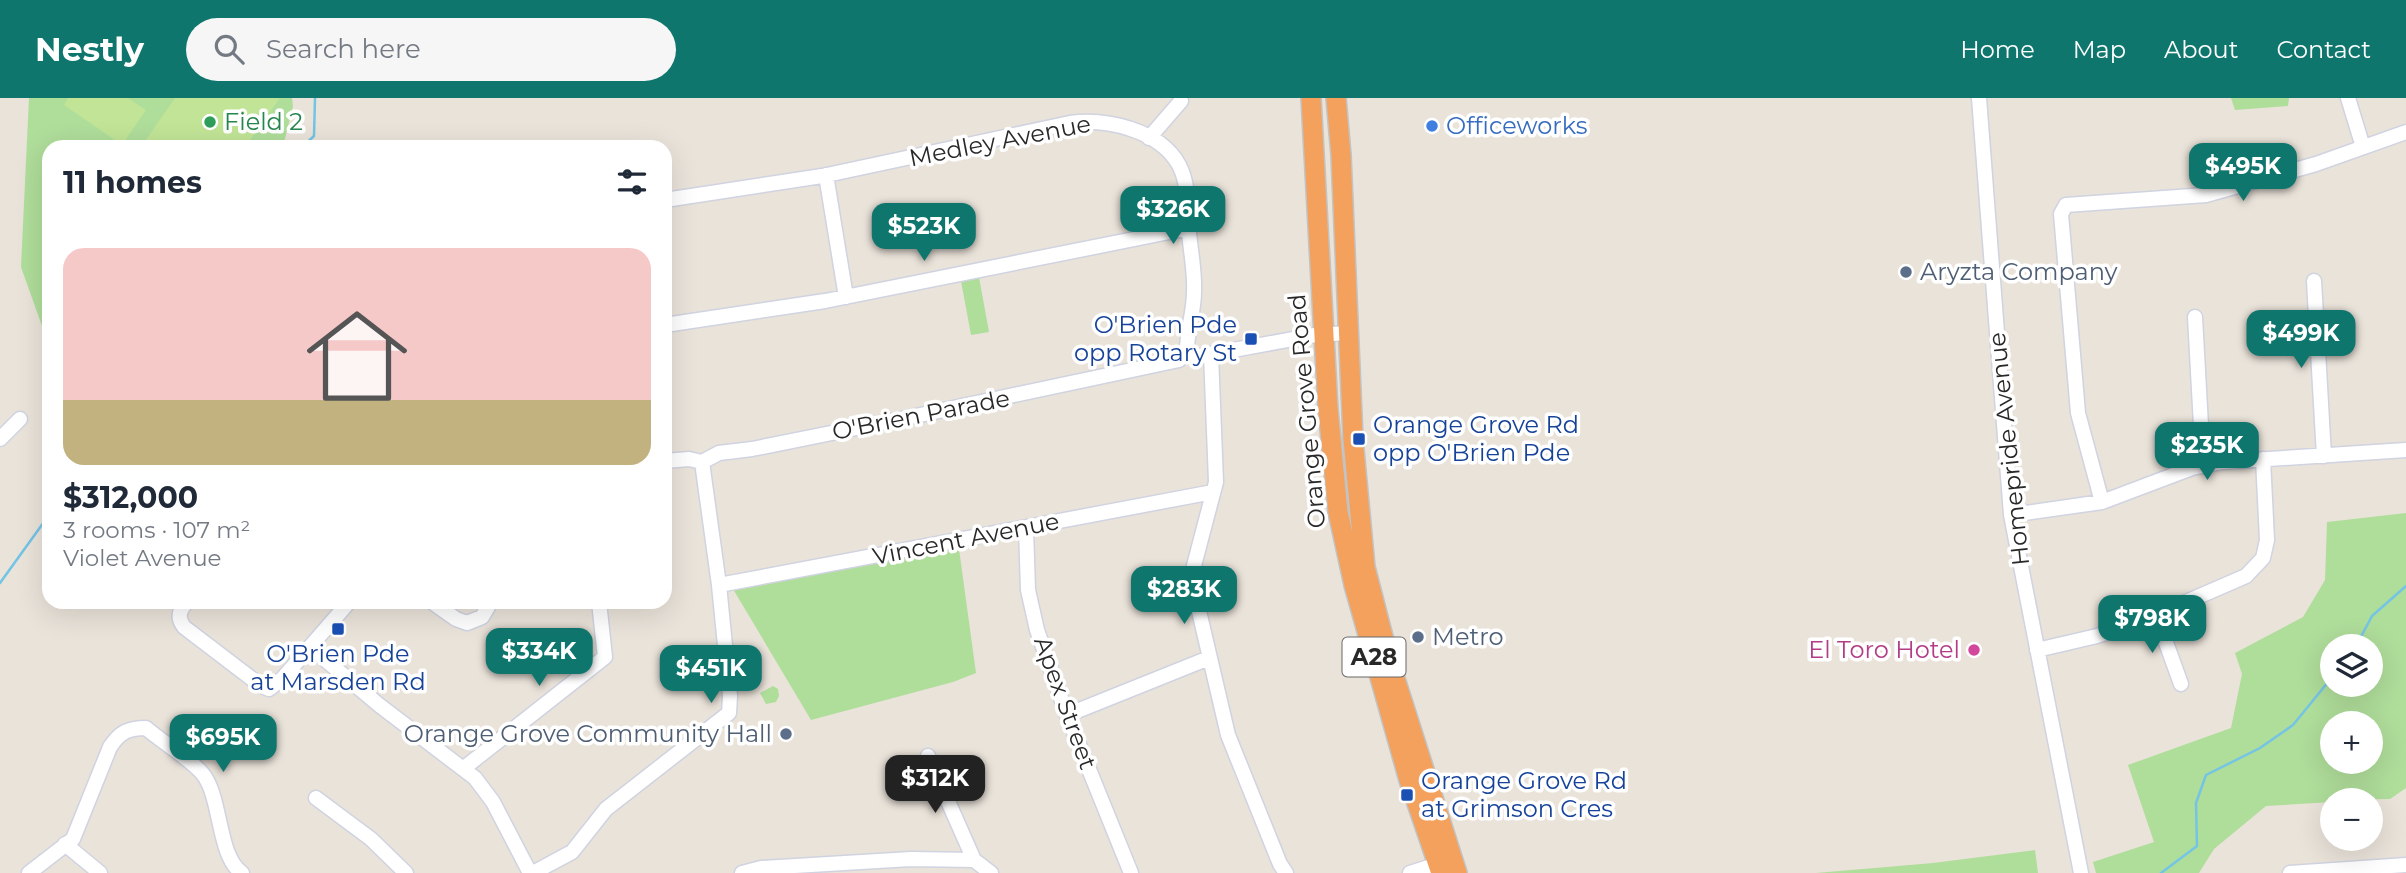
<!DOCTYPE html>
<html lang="en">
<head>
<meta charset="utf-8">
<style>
	:root { --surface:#fff; --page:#f6f6f7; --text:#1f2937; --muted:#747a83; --accent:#0f766e }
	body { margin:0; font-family:Montserrat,sans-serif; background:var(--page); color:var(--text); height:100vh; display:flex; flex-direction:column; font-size:26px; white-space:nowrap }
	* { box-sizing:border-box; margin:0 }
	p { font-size:23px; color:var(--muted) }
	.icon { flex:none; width:38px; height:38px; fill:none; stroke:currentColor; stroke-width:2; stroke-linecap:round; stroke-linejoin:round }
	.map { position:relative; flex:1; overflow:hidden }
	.drawer { position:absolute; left:42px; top:42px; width:630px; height:469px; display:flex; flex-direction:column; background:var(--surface); border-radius:21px; box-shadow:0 7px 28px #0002 }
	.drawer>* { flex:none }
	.buttons { position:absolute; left:2320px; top:536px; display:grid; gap:14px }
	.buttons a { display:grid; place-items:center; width:63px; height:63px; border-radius:50%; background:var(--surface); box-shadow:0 7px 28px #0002; font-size:35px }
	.price { position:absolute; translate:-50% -60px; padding:0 16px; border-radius:14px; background:var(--accent); color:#fff; font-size:23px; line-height:46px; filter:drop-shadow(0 2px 4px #0008) }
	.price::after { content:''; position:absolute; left:50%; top:42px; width:21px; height:16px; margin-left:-10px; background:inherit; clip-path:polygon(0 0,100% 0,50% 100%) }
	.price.selected { background:#222; color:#fff }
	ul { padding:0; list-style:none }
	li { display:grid; align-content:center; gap:14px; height:371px; padding:0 21px }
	li span { display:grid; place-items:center; height:217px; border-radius:21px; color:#555 }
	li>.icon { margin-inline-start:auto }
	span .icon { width:126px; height:126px; fill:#fffc; stroke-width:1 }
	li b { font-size:30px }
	h2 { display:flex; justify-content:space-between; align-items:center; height:84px; padding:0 21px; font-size:30px }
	header { display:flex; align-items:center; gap:42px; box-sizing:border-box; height:98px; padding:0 35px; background:var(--accent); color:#fff }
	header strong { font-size:33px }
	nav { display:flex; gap:38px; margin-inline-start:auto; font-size:24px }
	.search { width:490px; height:63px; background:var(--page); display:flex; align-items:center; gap:18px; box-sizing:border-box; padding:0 24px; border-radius:38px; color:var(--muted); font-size:26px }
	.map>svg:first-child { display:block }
	.green { fill:#afdd9a; fill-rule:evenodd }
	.pitch { fill:#c1e496 }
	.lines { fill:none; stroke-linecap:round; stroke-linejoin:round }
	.stream { stroke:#74c4e5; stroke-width:2.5 }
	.minor-casing { stroke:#d0d3e0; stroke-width:17 }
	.highway-casing { stroke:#c3c3c3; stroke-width:22 }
	.minor { stroke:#fff; stroke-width:14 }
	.highway { stroke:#f3a15c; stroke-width:19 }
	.leisure-dot { fill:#2e9e5b; stroke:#fff; stroke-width:2.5 }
	.shop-dot { fill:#3f7fe0; stroke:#fff; stroke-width:2.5 }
	.service-dot { fill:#5c6f8a; stroke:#fff; stroke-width:2.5 }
	.transit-dot { fill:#1a4fb4; stroke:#fff; stroke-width:2.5 }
	.hotel-dot { fill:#d1479c; stroke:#fff; stroke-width:2.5 }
	.labels { text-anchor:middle; stroke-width:7; stroke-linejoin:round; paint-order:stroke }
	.shield { fill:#fff; stroke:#686868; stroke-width:2 }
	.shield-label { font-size:23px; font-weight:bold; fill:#282828 }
	.leisure-label { font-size:24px; fill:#27864d; stroke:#fff; text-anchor:start }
	.shop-label { font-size:24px; fill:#366cbe; stroke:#fff; text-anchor:start }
	.street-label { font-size:24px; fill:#282828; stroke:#fff }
	.service-label { font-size:24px; fill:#4e5e75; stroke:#fff; text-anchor:start }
	.transit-label { font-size:24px; fill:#164399; stroke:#fff; text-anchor:start }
	.hotel-label { font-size:24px; fill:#b23c85; stroke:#fff; text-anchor:end }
</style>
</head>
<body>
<header>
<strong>Nestly</strong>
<div class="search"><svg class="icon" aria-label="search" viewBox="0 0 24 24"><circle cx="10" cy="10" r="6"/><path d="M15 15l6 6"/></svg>Search here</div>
<nav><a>Home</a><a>Map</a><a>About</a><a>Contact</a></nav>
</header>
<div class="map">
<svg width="2406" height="775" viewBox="0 0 2406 775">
	<rect width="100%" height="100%" fill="#eae3da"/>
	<!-- green -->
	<path class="green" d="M29,0H292L293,8L283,49H49V234L42,228L21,169Z
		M2231,0H2289L2288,8L2235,12Z
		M979,179L989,234L971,237L961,183Z
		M2406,415V690L2390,701L2333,702V704L2266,708L2214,751L2199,775H2096L2093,764L2154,744L2128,667L2231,630L2242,576L2235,555L2303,519L2325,482L2327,424ZM2333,548H2371V586H2333ZM2333,625H2371V663H2333Z
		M959,451L976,575L953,584L811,622L733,491Z
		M773,588L778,591L779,598L776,604L766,606L760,595Z
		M2035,752L2038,775H1816L1933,765Z"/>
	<!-- pitch -->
	<path class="pitch" d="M68,0H128L146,12L122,47L64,7Z
		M175,0H280L245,49H141Z"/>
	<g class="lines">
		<!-- stream -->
		<path class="stream" d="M302,49L314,38L315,0
			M0,485L49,417
			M2356,548L2372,518L2406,488
			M2161,775L2197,748L2196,705L2206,677L2260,650L2293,627L2333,578"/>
		<!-- minor casing -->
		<g class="minor-casing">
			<path id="minor" d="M1979,0L2011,417L2081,775
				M2348,0L2363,49
				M1149,40L1181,3
				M826,77L846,199
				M665,102L822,78L1070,25C1106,20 1160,32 1179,67C1190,88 1187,113 1189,135C1191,155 1195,175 1194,194C1194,214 1187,233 1187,252
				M2314,183L2324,358
				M2195,219L2202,346L2205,367
				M665,227L825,203L1189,130
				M1211,256L1216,384L1191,479L1228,637L1280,766L1286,775
				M1195,259L1315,237L1348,235
				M0,341L20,321
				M665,363L689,361L702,364L719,355L752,351L906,320L1179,262
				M2102,404L2078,315L2061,116L2066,107L2206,97L2316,66L2406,34
				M2011,417L2102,404L2192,370L2223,364L2406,352
				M1026,430L1028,492L1037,532L1067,617L1131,775
				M719,487L1213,394
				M187,504C179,512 177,520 184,529L260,587L269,591L282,581L349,504
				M432,504L456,521L467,525L482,519L491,504
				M2156,517L2181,586
				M310,549L379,607L475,680L493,704L530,775
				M2037,552L2097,538L2156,517L2246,478L2263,460L2267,442L2263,361
				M1067,617L1209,560
				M928,658L974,762
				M464,670L605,559L599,504
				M316,700L371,741L406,775
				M65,746L100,775
				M29,775L73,741L110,649C120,634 128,630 146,630C161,643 190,661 202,675C222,698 217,758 242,775
				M533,775L572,754L606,711L729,615L730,598L719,487L702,364
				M742,775L761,770L911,761L974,762L991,775
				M1410,775L1438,766
				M2290,775L2406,767"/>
		</g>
		<!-- highway casing -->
		<g class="highway-casing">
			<path id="highway" d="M1311,0L1328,311L1338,414L1354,487L1409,682L1441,775
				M1336,0L1341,57L1353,341L1365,469L1389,562L1457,775"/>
		</g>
		<!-- minor -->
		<use href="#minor" class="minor"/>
		<!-- highway -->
		<use href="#highway" class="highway"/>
	</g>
	<!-- markers -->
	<circle class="leisure-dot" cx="210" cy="24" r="7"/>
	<circle class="shop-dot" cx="1432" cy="28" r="7"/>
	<g class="service-dot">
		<circle cx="1906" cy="174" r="7"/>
		<circle cx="1418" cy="539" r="7"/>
		<circle cx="786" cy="636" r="7"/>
	</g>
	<g class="transit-dot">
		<rect x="1244" y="234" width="14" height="14" rx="3.5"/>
		<rect x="1352" y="334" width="14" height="14" rx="3.5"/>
		<rect x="331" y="524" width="14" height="14" rx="3.5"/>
		<rect x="1400" y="690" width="14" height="14" rx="3.5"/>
	</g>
	<circle class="hotel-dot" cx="1974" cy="552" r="7"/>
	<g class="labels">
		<!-- shield labels -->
		<rect class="shield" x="1342.5" y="539.5" width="63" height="39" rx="5"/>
		<g class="shield-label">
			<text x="1374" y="567">A28</text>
		</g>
		<!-- leisure labels -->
		<g class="leisure-label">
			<text x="224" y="32">Field 2</text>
		</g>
		<!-- shop labels -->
		<g class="shop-label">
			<text x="1446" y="36">Officeworks</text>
		</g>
		<!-- street labels -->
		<g class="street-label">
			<text transform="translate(1000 43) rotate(-11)" y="8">Medley Avenue</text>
			<text transform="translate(1307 313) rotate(-95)" y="8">Orange Grove Road</text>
			<text transform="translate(921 317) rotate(-11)" y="8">O'Brien Parade</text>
			<text transform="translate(2009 351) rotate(-96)" y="8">Homepride Avenue</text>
			<text transform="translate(966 441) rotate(-11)" y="8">Vincent Avenue</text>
			<text transform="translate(1065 605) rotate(70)" y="8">Apex Street</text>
		</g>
		<!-- service labels -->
		<g class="service-label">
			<text x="1920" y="182">Aryzta Company</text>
			<text x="1432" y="547">Metro</text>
			<text x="772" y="644" text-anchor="end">Orange Grove Community Hall</text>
		</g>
		<!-- transit labels -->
		<g class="transit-label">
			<text x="1237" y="235" text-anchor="end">O'Brien Pde<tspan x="1237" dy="28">opp Rotary St</tspan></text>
			<text x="1373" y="335">Orange Grove Rd<tspan x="1373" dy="28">opp O'Brien Pde</tspan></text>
			<text x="338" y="564" text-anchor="middle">O'Brien Pde<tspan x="338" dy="28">at Marsden Rd</tspan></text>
			<text x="1421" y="691">Orange Grove Rd<tspan x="1421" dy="28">at Grimson Cres</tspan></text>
		</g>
		<!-- hotel labels -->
		<g class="hotel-label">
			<text x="1960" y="560">El Toro Hotel</text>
		</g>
	</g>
</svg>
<div class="buttons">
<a><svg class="icon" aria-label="layers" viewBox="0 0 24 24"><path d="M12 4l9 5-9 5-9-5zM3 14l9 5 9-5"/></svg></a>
<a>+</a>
<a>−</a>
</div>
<b class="price" style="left:2243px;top:105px">$495K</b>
<b class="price" style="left:1173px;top:148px">$326K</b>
<b class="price" style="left:924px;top:165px">$523K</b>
<b class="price" style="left:2301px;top:272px">$499K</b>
<b class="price" style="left:2207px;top:384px">$235K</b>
<b class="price" style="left:1184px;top:528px">$283K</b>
<b class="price" style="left:2152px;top:557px">$798K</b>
<b class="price" style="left:539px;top:590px">$334K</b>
<b class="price" style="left:711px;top:607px">$451K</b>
<b class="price" style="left:223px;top:676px">$695K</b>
<b class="price selected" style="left:935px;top:717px">$312K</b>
<section class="drawer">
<h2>11 homes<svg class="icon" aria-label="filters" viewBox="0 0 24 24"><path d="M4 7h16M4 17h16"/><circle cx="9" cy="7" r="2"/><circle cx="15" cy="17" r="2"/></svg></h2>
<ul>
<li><span style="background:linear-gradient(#f6c9c9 70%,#c2b280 0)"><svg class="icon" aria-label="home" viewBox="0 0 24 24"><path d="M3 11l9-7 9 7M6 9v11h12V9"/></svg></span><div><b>$312,000</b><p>3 rooms · 107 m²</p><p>Violet Avenue</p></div></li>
</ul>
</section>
</div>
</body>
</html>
